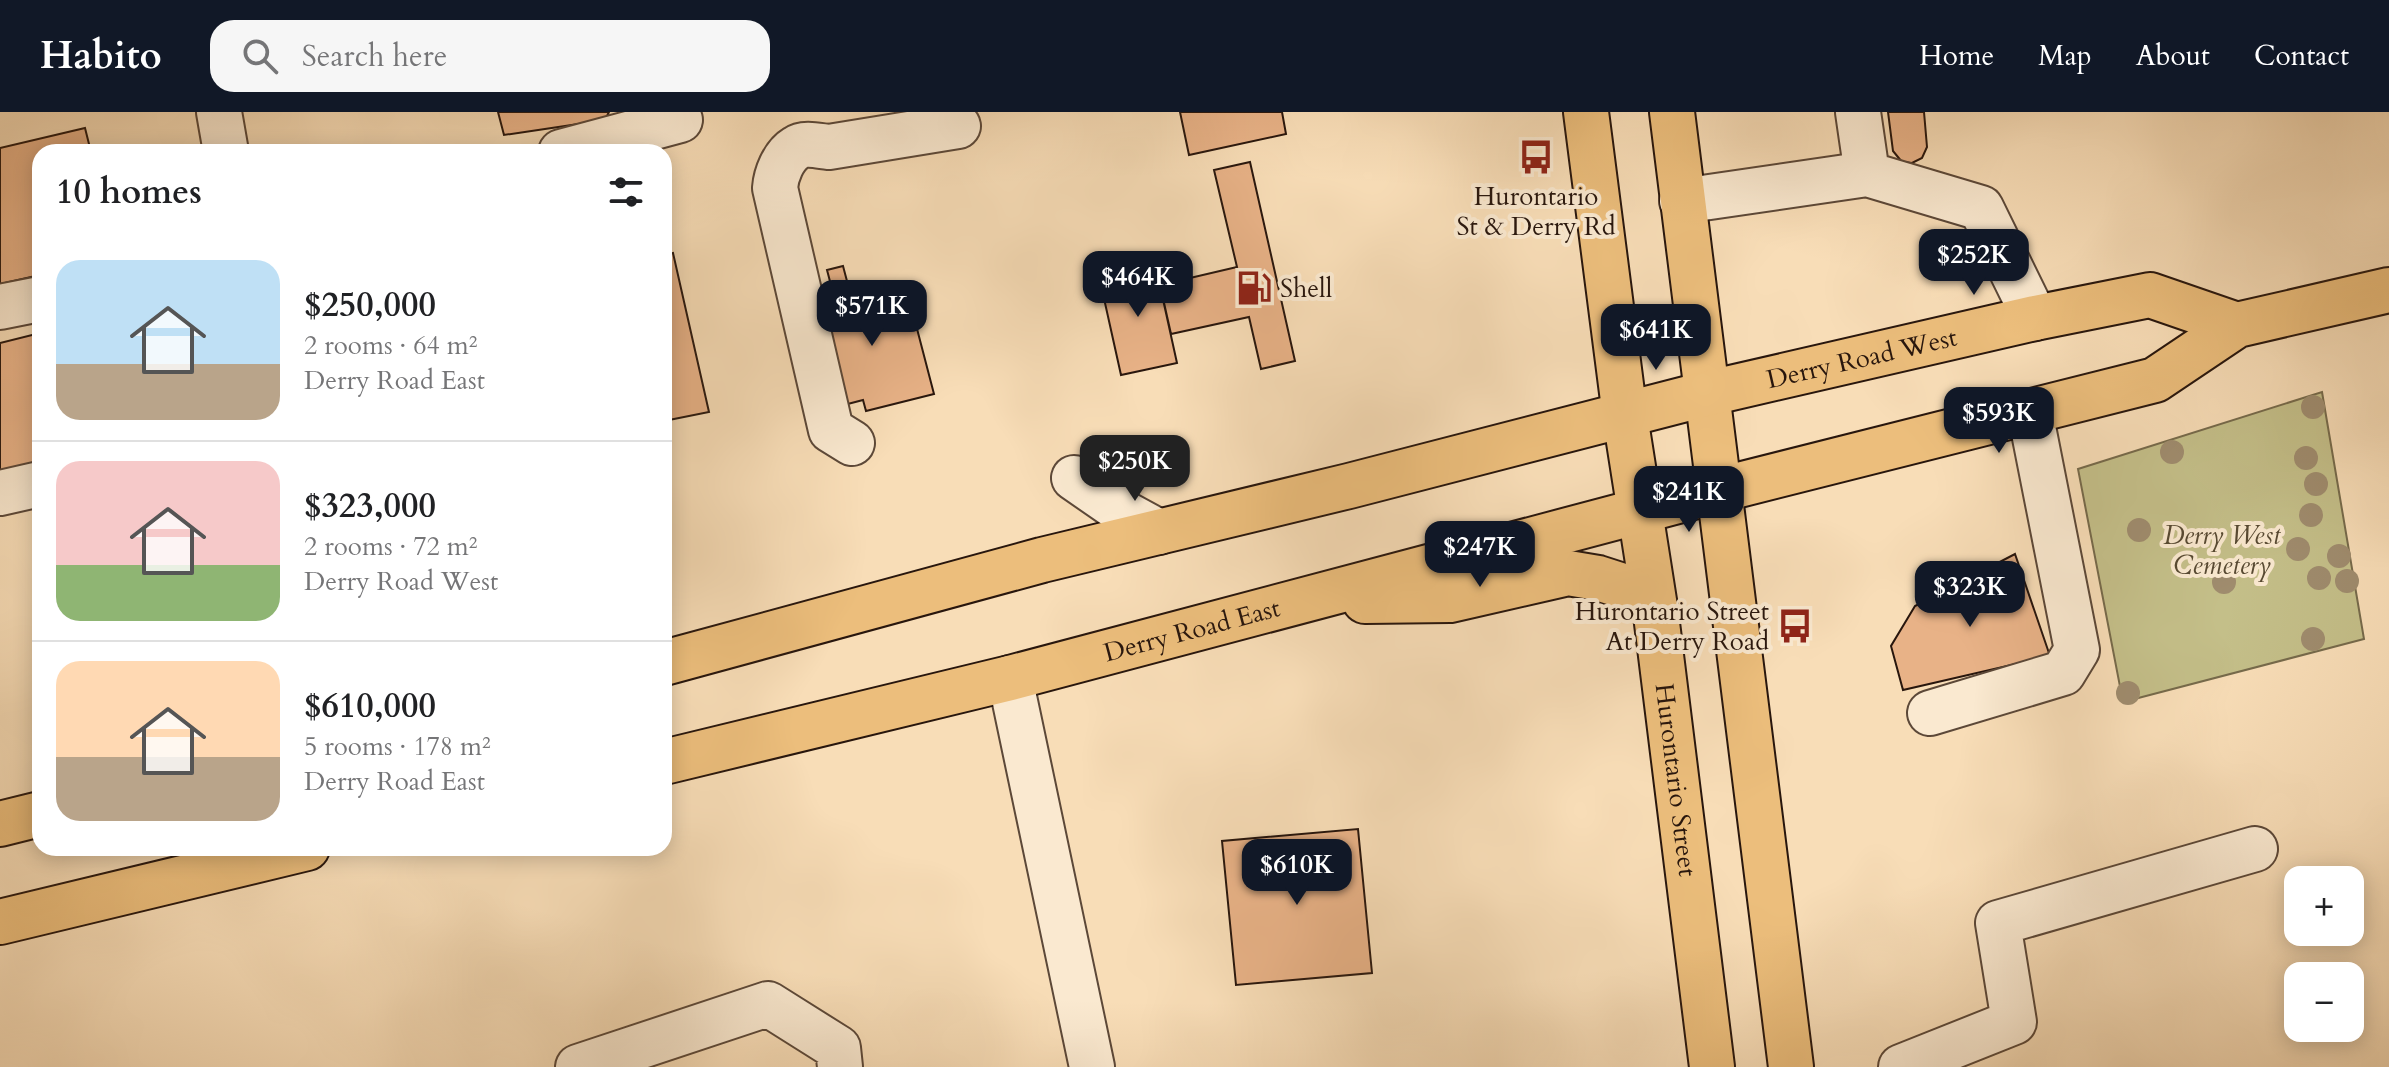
<!DOCTYPE html>
<html lang="en">
<head>
<meta charset="utf-8">
<style>
	:root { --surface:#fff; --page:#f6f6f6; --text:#202124; --muted:#757577; --line:#e0e0e0; --accent:#111827 }
	body { margin:0; font-family:Cardo,serif; background:var(--page); color:var(--text); height:100vh; display:flex; flex-direction:column; font-size:30px; white-space:nowrap }
	* { box-sizing:border-box; margin:0 }
	p { font-size:26px; color:var(--muted) }
	.icon { flex:none; width:44px; height:44px; fill:none; stroke:currentColor; stroke-width:2; stroke-linecap:round; stroke-linejoin:round }
	.map { position:relative; flex:1; overflow:hidden }
	.panel { position:absolute; left:32px; top:32px; width:640px; height:712px; display:flex; flex-direction:column; background:var(--surface); border-radius:24px; box-shadow:0 4px 20px #0003 }
	.panel>* { flex:none }
	.buttons { position:absolute; left:2284px; top:754px; display:grid; gap:16px }
	.buttons a { display:grid; place-items:center; width:80px; height:80px; border-radius:16px; background:var(--surface); box-shadow:0 4px 20px #0003; font-size:40px }
	.price { position:absolute; translate:-50% -68px; padding:0 18px; border-radius:16px; background:var(--accent); color:#fff; font-size:26px; line-height:52px; filter:drop-shadow(0 2px 4px #0008) }
	.price::after { content:''; position:absolute; left:50%; top:48px; width:24px; height:18px; margin-left:-12px; background:inherit; clip-path:polygon(0 0,100% 0,50% 100%) }
	.price.current { background:#222; color:#fff }
	ul { padding:0; list-style:none }
	li { display:flex; align-items:center; gap:24px; height:200px; padding:0 24px }
	li+li { border-top:2px solid var(--line) }
	li span { display:grid; place-items:center; flex:none; width:224px; height:160px; border-radius:24px; color:#555 }
	li>.icon { margin-inline-start:auto }
	span .icon { width:96px; height:96px; fill:#fffc; stroke-width:1 }
	li b { font-size:34px }
	h2 { display:flex; justify-content:space-between; align-items:center; height:96px; padding:0 24px; font-size:34px }
	header { display:flex; align-items:center; gap:48px; box-sizing:border-box; height:112px; padding:0 40px; background:var(--accent); color:#fff }
	header strong { font-size:38px }
	nav { display:flex; gap:44px; margin-inline-start:auto; font-size:28px }
	.search { width:560px; height:72px; background:var(--page); display:flex; align-items:center; gap:20px; box-sizing:border-box; padding:0 28px; border-radius:24px; color:var(--muted); font-size:30px }
	.map>svg:first-child { display:block }
	.green { fill:#c4bf89; stroke:#766a4b; stroke-width:2 }
	.building { fill:#e8b287; stroke:#28160d; stroke-width:2 }
	.lines { fill:none; stroke-linecap:round; stroke-linejoin:round }
	.minor-casing { stroke:#5c4838; stroke-width:48 }
	.major-casing { stroke:#28160d; stroke-width:48 }
	.minor { stroke:#fae9d0; stroke-width:44 }
	.major { stroke:#ecbe7c; stroke-width:44 }
	.tree { fill:#9f8c6e }
	.labels { text-anchor:middle; stroke-width:8; stroke-linejoin:round; paint-order:stroke }
	.poi-label { font-size:26px; fill:#28160d; stroke:#fae9d0 }
	.street-label { font-size:26px; fill:#28160d; stroke:#fae9d0 }
	.park-label { font-size:26px; font-style:italic; fill:#574932; stroke:#fae9d0 }
</style>
</head>
<body>
<header>
<strong>Habito</strong>
<div class="search"><svg class="icon" aria-label="search" viewBox="0 0 24 24"><circle cx="10" cy="10" r="6"/><path d="M15 15l6 6"/></svg>Search here</div>
<nav><a>Home</a><a>Map</a><a>About</a><a>Contact</a></nav>
</header>
<div class="map">
<svg width="2389" height="955" viewBox="0 0 2389 955">
	<rect width="100%" height="100%" fill="#f8ddb7"/>
	<filter id="stains"><feTurbulence type="fractalNoise" baseFrequency=".0025" numOctaves="4"/><feColorMatrix values="0 0 0 0 .2 0 0 0 0 .09 0 0 0 0 .02 0 0 0 .5 -.17"/></filter>
	<radialGradient id="worn" r=".72"><stop offset=".6" stop-color="#630" stop-opacity="0"/><stop offset="1" stop-color="#630" stop-opacity=".3"/></radialGradient>
	<!-- green -->
	<path class="green" d="M2322,280L2364,527L2123,590L2078,357Z"/>
	<!-- building -->
	<path class="building" d="M498,0H609L605,8L504,23Z
		M1180,0H1282L1286,22L1189,43Z
		M1888,0H1924L1927,35L1922,46L1912,51L1902,50L1893,39Z
		M85,16L91,40H40V163L0,172V36Z
		M1250,50L1295,249L1261,257L1249,205L1171,222L1160,173L1237,155L1214,58Z
		M673,141L709,300L664,309V143Z
		M1155,151L1177,251L1121,263L1099,164Z
		M843,154L852,188L896,177L906,215L916,213L934,282L866,299L863,288L840,294L814,198L836,192L827,158Z
		M40,221V362L0,371V231Z
		M2015,442L2050,544L1903,578L1891,534L1915,494Z
		M1358,717L1372,861L1236,873L1222,729Z"/>
	<g class="lines">
		<!-- minor casing -->
		<g class="minor-casing">
			<path id="minor" d="M219,0L226,40
				M1858,0L1867,62L1981,96L2035,206
				M561,40L680,8
				M1682,89L1867,62
				M0,195L40,187
				M852,331L831,318L775,76C776,63 783,44 796,36C804,30 819,34 829,35L958,14
				M1074,366L1126,402L1159,420
				M0,381L40,372
				M1010,566L1092,955
				M1930,601L2063,561L2077,538L2030,300
				M578,955L768,892L838,936L840,955
				M1901,955L2014,910L1998,811L2255,737"/>
		</g>
		<!-- major casing -->
		<g class="major-casing">
			<g id="major">
				<path id="s1" d="M1586,0L1625,304L1655,495L1712,955"/>
				<path d="M1672,0L1791,955"/>
				<path d="M1365,489L1450,488L1568,461L1598,466L1626,475L1655,495"/>
				<path id="s2" d="M664,551L1042,448L1349,374L1705,282L2035,206L2150,183L2237,213"/>
				<path id="s3" d="M664,650L1010,566L1719,378L2155,268L2237,213L2389,178"/>
				<path d="M0,712L40,702"/>
				<path d="M0,810L307,736"/>
			</g>
		</g>
		<!-- minor -->
		<use href="#minor" class="minor"/>
		<!-- major -->
		<use href="#major" class="major"/>
	</g>
	<!-- trees -->
	<g class="tree">
		<circle cx="2313" cy="295" r="12"/>
		<circle cx="2172" cy="340" r="12"/>
		<circle cx="2306" cy="346" r="12"/>
		<circle cx="2316" cy="372" r="12"/>
		<circle cx="2311" cy="403" r="12"/>
		<circle cx="2139" cy="418" r="12"/>
		<circle cx="2298" cy="437" r="12"/>
		<circle cx="2339" cy="444" r="12"/>
		<circle cx="2319" cy="466" r="12"/>
		<circle cx="2347" cy="469" r="12"/>
		<circle cx="2224" cy="470" r="12"/>
		<circle cx="2313" cy="527" r="12"/>
		<circle cx="2128" cy="581" r="12"/>
	</g>
	<!-- icons -->
	<defs>
		<g id="bus-bare" transform="scale(2.76)"><path d="M-5-6H5V4H4V6H2V4H-2V6H-4V4H-5ZM-3.5-4V0h7V-4ZM-3.5 1.2v1.5H-2V1.2ZM2 1.2v1.5H3.5V1.2Z" fill="#8f2418" stroke="#fae9d0" stroke-width="2.5" paint-order="stroke"/></g>
		<g id="fuel-bare" transform="scale(2.76)"><path d="M-5.5-6h7V0h2V4h1.3V-2.5L3-4.5l.8-.8L6-3V5H2.5V1h-1V6h-7ZM-4.2-4.7v3.2H.2V-4.7Z" fill="#8f2418" stroke="#fae9d0" stroke-width="2.5" paint-order="stroke"/></g>
	</defs>
	<g fill-rule="evenodd">
		<use href="#bus-bare" x="1536" y="45"/>
		<use href="#fuel-bare" x="1254" y="176"/>
		<use href="#bus-bare" x="1795" y="514"/>
	</g>
	<g class="labels">
		<!-- poi labels -->
		<g class="poi-label">
			<text x="1536" y="93">Hurontario<tspan x="1536" dy="30">St &amp; Derry Rd</tspan></text>
			<text x="1280" y="185" text-anchor="start">Shell</text>
			<text x="1769" y="508" text-anchor="end">Hurontario Street<tspan x="1769" dy="30">At Derry Road</tspan></text>
		</g>
		<!-- street labels -->
		<g class="street-label">
			<text dy="9" stroke="none"><textPath href="#s2" startOffset="1236">Derry Road West</textPath></text>
			<text dy="9" stroke="none"><textPath href="#s3" startOffset="544">Derry Road East</textPath></text>
			<text dy="9" stroke="none"><textPath href="#s1" startOffset="674">Hurontario Street</textPath></text>
		</g>
		<!-- park labels -->
		<g class="park-label">
			<text x="2222" y="432">Derry West<tspan x="2222" dy="30">Cemetery</tspan></text>
		</g>
	</g>
	<rect width="100%" height="100%" filter="url(#stains)"/>
	<rect width="100%" height="100%" fill="url(#worn)"/>
</svg>
<div class="buttons">
<a>+</a>
<a>−</a>
</div>
<b class="price" style="left:1974px;top:185px">$252K</b>
<b class="price" style="left:1138px;top:207px">$464K</b>
<b class="price" style="left:872px;top:236px">$571K</b>
<b class="price" style="left:1656px;top:260px">$641K</b>
<b class="price" style="left:1999px;top:343px">$593K</b>
<b class="price current" style="left:1135px;top:391px">$250K</b>
<b class="price" style="left:1689px;top:422px">$241K</b>
<b class="price" style="left:1480px;top:477px">$247K</b>
<b class="price" style="left:1970px;top:517px">$323K</b>
<b class="price" style="left:1297px;top:795px">$610K</b>
<section class="panel">
<h2>10 homes<svg class="icon" aria-label="filters" viewBox="0 0 24 24"><path d="M4 7h16M4 17h16"/><circle cx="9" cy="7" r="2"/><circle cx="15" cy="17" r="2"/></svg></h2>
<ul>
<li><span style="background:linear-gradient(#bfe0f5 65%,#b9a48a 0)"><svg class="icon" aria-label="home" viewBox="0 0 24 24"><path d="M3 11l9-7 9 7M6 9v11h12V9"/></svg></span><div><b>$250,000</b><p>2 rooms · 64 m²</p><p>Derry Road East</p></div></li>
<li><span style="background:linear-gradient(#f6c9c9 65%,#8fb573 0)"><svg class="icon" aria-label="home" viewBox="0 0 24 24"><path d="M3 11l9-7 9 7M6 9v11h12V9"/></svg></span><div><b>$323,000</b><p>2 rooms · 72 m²</p><p>Derry Road West</p></div></li>
<li><span style="background:linear-gradient(#ffd9b3 60%,#b9a48a 0)"><svg class="icon" aria-label="home" viewBox="0 0 24 24"><path d="M3 11l9-7 9 7M6 9v11h12V9"/></svg></span><div><b>$610,000</b><p>5 rooms · 178 m²</p><p>Derry Road East</p></div></li>
</ul>
</section>
</div>
</body>
</html>
